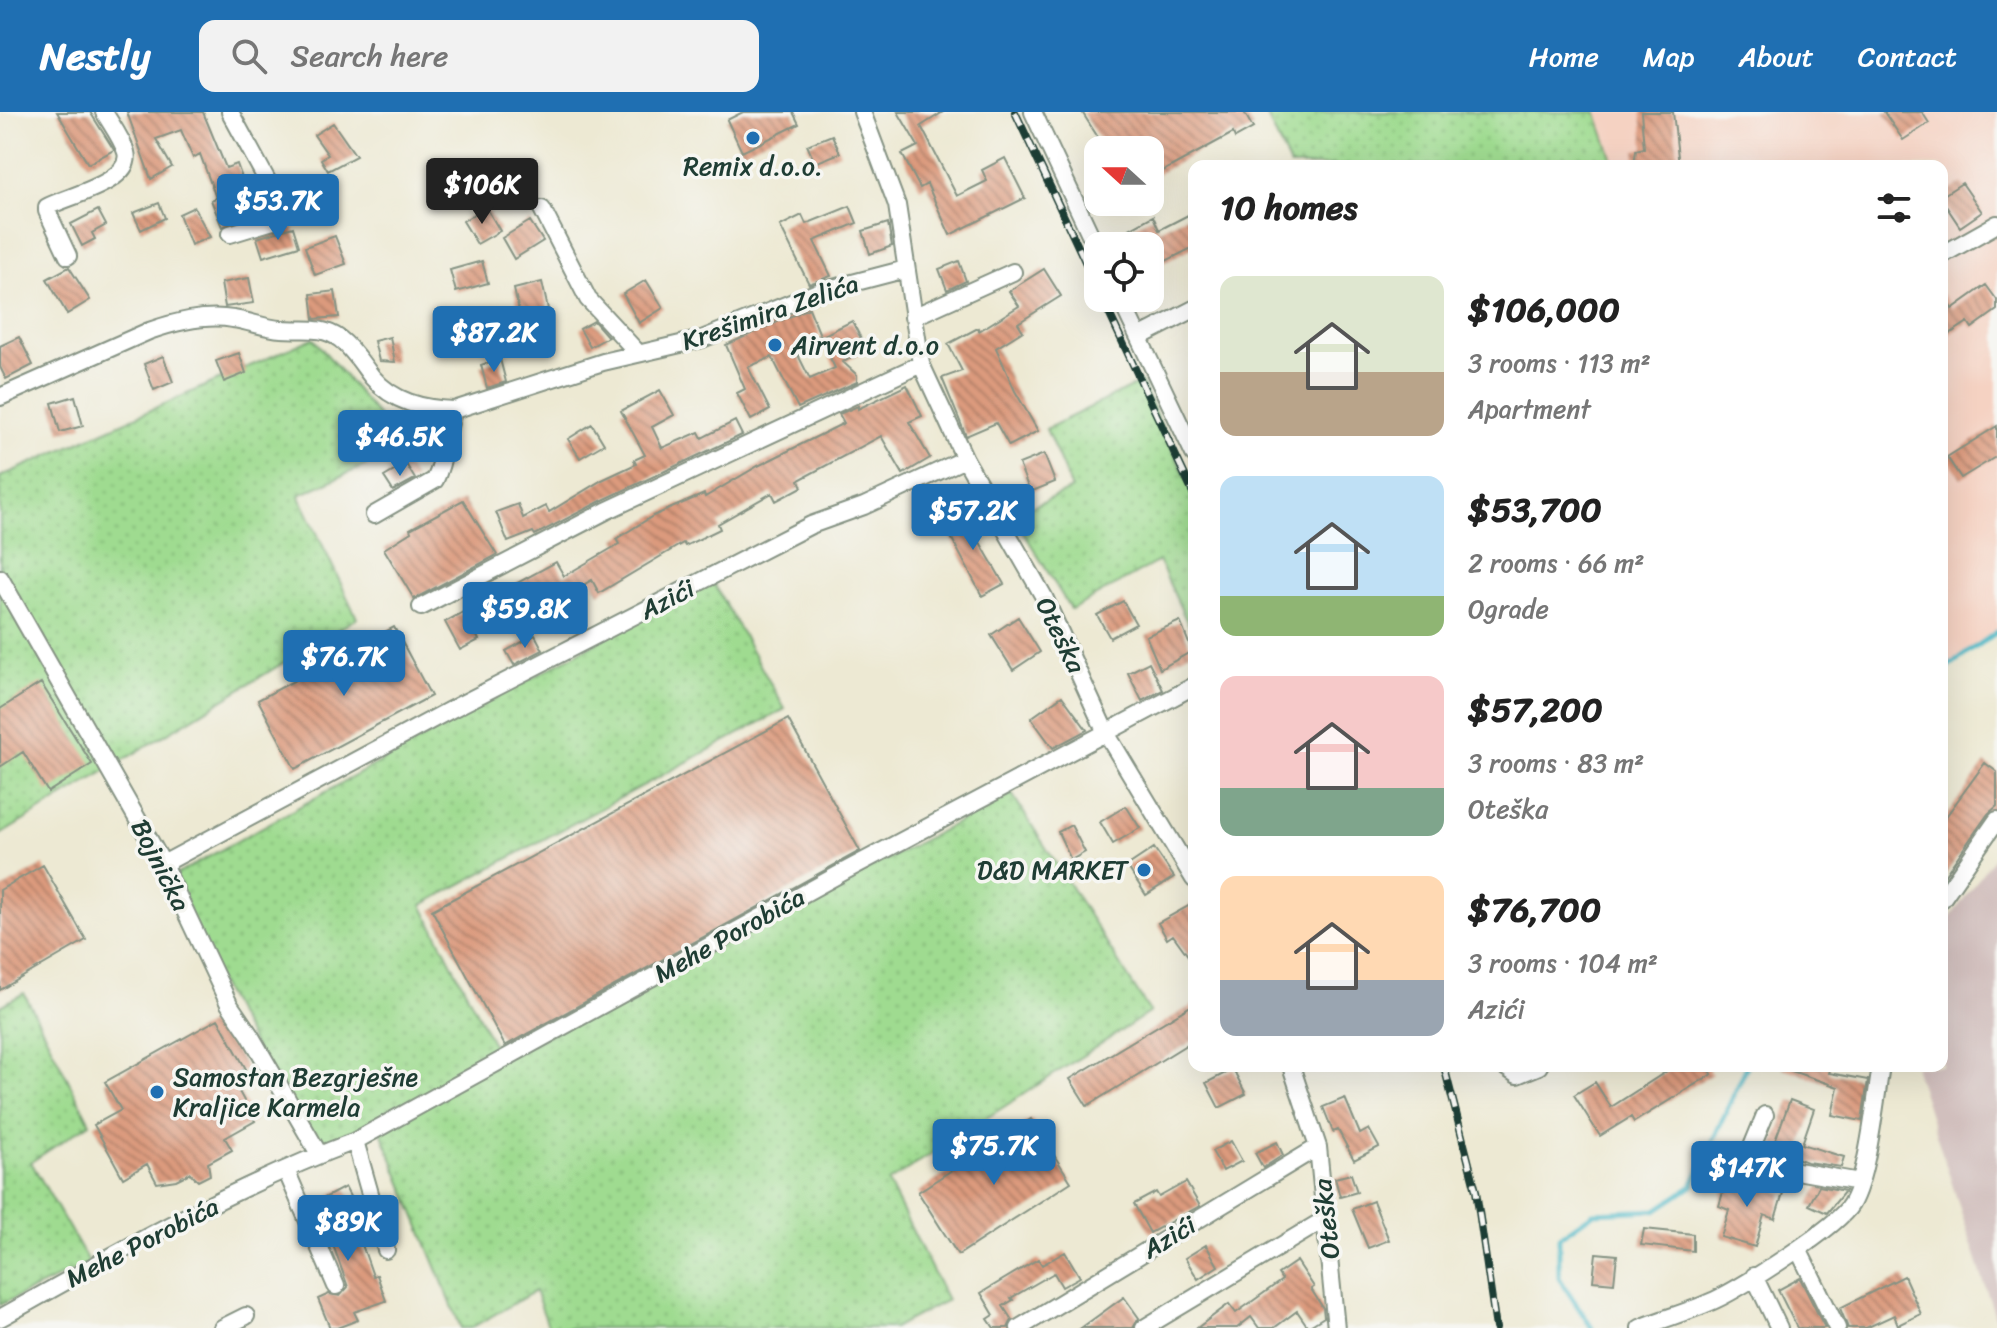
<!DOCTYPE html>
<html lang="en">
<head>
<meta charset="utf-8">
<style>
	:root { --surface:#fff; --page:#f2f2f2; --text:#222; --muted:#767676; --accent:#1f6fb2 }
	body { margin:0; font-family:Sriracha,sans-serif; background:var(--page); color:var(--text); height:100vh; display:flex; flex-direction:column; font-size:30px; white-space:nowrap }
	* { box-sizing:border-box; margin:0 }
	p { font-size:26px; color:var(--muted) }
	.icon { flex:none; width:44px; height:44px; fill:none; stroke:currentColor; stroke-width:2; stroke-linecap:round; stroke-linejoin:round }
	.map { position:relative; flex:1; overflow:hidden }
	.sheet { position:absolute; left:1188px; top:48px; width:760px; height:912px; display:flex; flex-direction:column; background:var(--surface); border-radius:16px; box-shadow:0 8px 32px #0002 }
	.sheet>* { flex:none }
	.needle { width:52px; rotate:291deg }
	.buttons { position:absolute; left:1084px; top:24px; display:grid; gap:16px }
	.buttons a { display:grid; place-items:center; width:80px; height:80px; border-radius:16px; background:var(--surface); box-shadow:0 8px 32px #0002; font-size:40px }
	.price { position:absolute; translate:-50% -68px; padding:0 18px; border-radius:8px; background:var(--accent); color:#fff; font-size:26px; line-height:52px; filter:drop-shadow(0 2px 4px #0008) }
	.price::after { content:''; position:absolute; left:50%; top:48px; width:24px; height:18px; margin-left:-12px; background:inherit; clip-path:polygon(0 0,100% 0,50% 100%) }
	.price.selected { background:#222; color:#fff }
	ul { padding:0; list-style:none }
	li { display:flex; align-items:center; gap:24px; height:200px; padding:0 32px }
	li span { display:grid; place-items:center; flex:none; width:224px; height:160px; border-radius:16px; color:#555 }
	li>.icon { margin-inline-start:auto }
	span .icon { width:96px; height:96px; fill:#fffc; stroke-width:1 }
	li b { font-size:34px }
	h2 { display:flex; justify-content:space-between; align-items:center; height:96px; padding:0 32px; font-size:34px }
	header { display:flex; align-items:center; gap:48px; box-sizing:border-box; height:112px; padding:0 40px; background:var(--accent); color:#fff }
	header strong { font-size:38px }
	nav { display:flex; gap:44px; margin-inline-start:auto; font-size:28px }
	.search { width:560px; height:72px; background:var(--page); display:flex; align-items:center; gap:20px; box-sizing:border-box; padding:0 28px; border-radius:16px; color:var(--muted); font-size:30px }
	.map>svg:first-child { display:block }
	.built { fill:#f5d2c2 }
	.industrial { fill:#d1bfbd }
	.grass { fill:url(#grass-dots); stroke:#5f8c62; stroke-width:2 }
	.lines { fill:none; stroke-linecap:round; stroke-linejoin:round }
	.stream { stroke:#4ab7c5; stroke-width:5 }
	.building { fill:url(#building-back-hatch) }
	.minor-casing { stroke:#869384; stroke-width:20 }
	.minor { stroke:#fff; stroke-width:16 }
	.rail-casing { stroke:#1f3d34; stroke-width:8 }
	.rail { stroke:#f6f6f2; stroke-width:5; stroke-dasharray:15; stroke-linecap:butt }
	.poi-dot { fill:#1f6fb2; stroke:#f6f6f2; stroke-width:3 }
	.labels { text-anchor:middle; stroke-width:7; stroke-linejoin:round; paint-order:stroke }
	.poi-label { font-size:26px; fill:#1f3d34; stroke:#f6f6f2; text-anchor:start }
	.street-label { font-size:26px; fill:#1f3d34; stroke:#f6f6f2 }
</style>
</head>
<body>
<header>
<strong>Nestly</strong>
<div class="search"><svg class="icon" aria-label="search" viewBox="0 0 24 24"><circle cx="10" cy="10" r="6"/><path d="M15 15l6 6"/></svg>Search here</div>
<nav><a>Home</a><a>Map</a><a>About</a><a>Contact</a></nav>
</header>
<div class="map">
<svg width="1997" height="1216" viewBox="0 0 1997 1216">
	<defs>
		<pattern id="grass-dots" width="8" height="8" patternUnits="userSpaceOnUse" patternTransform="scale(2)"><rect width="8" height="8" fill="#9fdb90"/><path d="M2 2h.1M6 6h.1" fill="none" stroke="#88bd7d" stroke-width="1.8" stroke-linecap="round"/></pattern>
		<pattern id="building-back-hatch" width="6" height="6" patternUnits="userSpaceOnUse" patternTransform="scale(2)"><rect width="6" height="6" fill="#db9a7d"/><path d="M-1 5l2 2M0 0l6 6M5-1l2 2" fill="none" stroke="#b17f67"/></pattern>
	</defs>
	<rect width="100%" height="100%" fill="#f6f6f2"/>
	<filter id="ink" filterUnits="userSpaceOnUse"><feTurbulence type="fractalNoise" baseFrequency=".0125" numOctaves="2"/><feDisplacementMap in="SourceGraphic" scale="16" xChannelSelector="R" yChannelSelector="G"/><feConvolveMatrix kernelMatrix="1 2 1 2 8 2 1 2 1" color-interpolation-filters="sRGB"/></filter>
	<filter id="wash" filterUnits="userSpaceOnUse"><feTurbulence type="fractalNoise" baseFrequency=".006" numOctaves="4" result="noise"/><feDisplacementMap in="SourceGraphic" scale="32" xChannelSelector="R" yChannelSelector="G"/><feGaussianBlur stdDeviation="1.8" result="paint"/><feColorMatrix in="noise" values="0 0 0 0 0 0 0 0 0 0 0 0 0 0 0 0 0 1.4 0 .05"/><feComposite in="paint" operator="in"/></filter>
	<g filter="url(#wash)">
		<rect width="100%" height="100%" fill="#ede9d3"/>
		<!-- built -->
		<path class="built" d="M1596,0H1997V520L1942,559V54H1615Z"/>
		<!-- industrial -->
		<path class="industrial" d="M1997,741V1211L1914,954H1942V817Z"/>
		<!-- grass -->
		<path class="grass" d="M1265,0H1596L1615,54H1290Z
			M313,226L405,336L299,383L357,506L0,723V365Z
			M1141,270L1194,383V525L1159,449L1071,498L1013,403L1072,377L1046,317Z
			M711,467L785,597L422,793L501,948L1012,682L1150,900L888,1070L947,1188L894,1216H549L535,1179L471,1216H461L380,1017L316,1045L163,770Z
			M24,881L90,1011L31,1050L89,1151L0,1193V894Z"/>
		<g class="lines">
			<!-- stream -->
			<path class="stream" d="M1942,559L1997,520
				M1592,1216L1559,1166V1125L1593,1101L1656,1098L1692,1074L1747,954"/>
		</g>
		<g id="blocks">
			<!-- building -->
			<path class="building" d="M57,0H90L114,38L88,52Z
				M127,0H203L226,56L237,52L255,103L222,115L211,88L216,86L200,42L193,46L181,18L156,27L172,55L151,67Z
				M743,0H793L799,12L742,40L727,8Z
				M898,0H943L921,14L957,84L987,69L982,58L1005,46L1025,86L950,123L927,72L920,76L902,42L918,34Z
				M1082,0H1244L1253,16L1235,26L1233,21L1150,66V38H1106Z
				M1641,0H1673L1679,54H1634L1636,38L1644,36Z
				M1884,0H1922L1929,11L1903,28Z
				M333,11L356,44L328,59L321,47L328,43L314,23Z
				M832,23L840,41L815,51L807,33Z
				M1962,71L1982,100L1960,115L1942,88V84Z
				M159,91L165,106L141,118L133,101Z
				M850,94L857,111L814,129L831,164L809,172L780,114L802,103L806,112Z
				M194,95L210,125L191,133L179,102Z
				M486,95L500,119L477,132L463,109Z
				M98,98L106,113L92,121L95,127L82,134L71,112Z
				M1194,100V135L1150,157V134H1132L1126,119L1153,104L1159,118Z
				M530,109L543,129L514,147L502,126Z
				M888,111L892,134L870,142L863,119Z
				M293,115L299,134L263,145L257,126Z
				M335,124L346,152L315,163L305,135Z
				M482,149L488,171L456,180L450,158Z
				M959,149L966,169L947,178L939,157Z
				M69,155L90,188L67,202L47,167Z
				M1044,157L1061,184L1018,211L1023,219L996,236L1015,279L1038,319L1009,334L996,311L966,324L942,266L962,259L948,232L978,216L979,219L1019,194L1009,179Z
				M249,166L254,191L225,195L221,171Z
				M646,168L663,196L639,211L623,182Z
				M542,170L548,197L520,204L514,177Z
				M1986,173L1997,188V198L1972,216L1968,210L1942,227V181L1952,197Z
				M335,179L339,205L314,207L311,182Z
				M809,196L820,223L794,235L810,267L835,256L820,225L852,209L867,238L843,250L857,263V270L798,296L772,245L748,255L770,298L751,308L737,281L745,277L726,233Z
				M594,209L608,225L590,235L580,217Z
				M19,225L33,253L6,267L0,255V234Z
				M390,225L395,250L379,249L374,229Z
				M239,241L246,261L224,270L216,249Z
				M163,244L173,270L154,278L144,252Z
				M500,247L506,270L487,276L481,253Z
				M907,273L922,304L909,310L930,346L903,362L881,324L799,368L802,375L776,389L772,381L718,412L720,417L685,434L683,431L599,481L592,468L543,496L538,488L476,522L479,528L460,538L445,510L556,450L564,464L619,432L616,427L653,404L704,382L705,385L758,354L844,311L839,302L858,294V297Z
				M660,278L674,303L652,315L662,336L699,320L702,326L735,309L742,323L601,389L535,423L533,420L508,430L496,400L518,392L523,406L546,394L549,400L602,368L636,352L634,348L645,343L621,299Z
				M75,284L83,314L60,320L52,291Z
				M592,312L604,332L580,346L568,327Z
				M1997,314V344L1961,366L1947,345Z
				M1044,342L1055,370L1030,380L1019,352Z
				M406,352L415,367L393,379L384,365Z
				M463,388L497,443L414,487L384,437L411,420L410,417Z
				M965,397L980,423L977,425L1004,472L982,484L943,410Z
				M1123,489L1136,512L1110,526L1097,503Z
				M1018,505L1040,540L1013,558L991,523Z
				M1180,509L1192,539L1160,557L1146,524Z
				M394,515L431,584L295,657L258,588Z
				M535,523L543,538L514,553L506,539Z
				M1149,550L1163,578L1142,589L1128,561Z
				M41,571L92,652L48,680L23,640L0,655V597Z
				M1062,584L1087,618L1053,636L1031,606Z
				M788,607L860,739L505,934L432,798Z
				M1985,651L1997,660V694L1988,702L1942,767V710Z
				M1126,694L1140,716L1113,732L1100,710Z
				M1071,713L1085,740L1071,748L1058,720Z
				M1154,736L1174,765L1146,783L1127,754Z
				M43,753L86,828L0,878V778Z
				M1194,791V852L1173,823L1167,827L1158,811Z
				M1194,892V928L1087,994L1070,967Z
				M218,907L246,957L231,965L255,1009L225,1026L232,1038L208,1051L210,1063L198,1069L190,1061L176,1068L157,1071L147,1052L123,1066L94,1013L121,998L105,970Z
				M1675,954H1707L1712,962L1634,1010L1631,1005L1600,1024L1574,983L1595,970L1611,995Z
				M1783,954H1831L1829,961L1868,968L1862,1009L1832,1003L1838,975L1783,956Z
				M1233,957L1246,982L1219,996L1206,971Z
				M1345,986L1360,1022L1369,1017L1379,1035L1354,1048L1338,1018L1333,1020L1323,995Z
				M1790,988L1814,997L1802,1032L1844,1045L1841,1055L1807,1050L1772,1037Z
				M1031,1007L1071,1070L958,1143L918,1080Z
				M1231,1029L1242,1049L1223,1059L1212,1039Z
				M1277,1030L1283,1043L1263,1056L1255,1041Z
				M1727,1031L1739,1036L1738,1058L1719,1051Z
				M1351,1062L1357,1080L1340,1085L1335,1066Z
				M1728,1063L1783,1081L1775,1107L1764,1103L1755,1135L1721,1125L1729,1098L1719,1094Z
				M1186,1070L1200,1094L1150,1121L1134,1092L1156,1080L1159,1085Z
				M1819,1074L1845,1079L1827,1101L1809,1093Z
				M345,1075L360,1104L353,1107L373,1164L377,1163L386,1189L354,1200L358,1208L337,1216H330L318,1187L329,1182L340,1184L348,1175L332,1130L335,1129L315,1091Z
				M1373,1089L1389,1128L1368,1136L1352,1097Z
				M1644,1117L1693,1122V1139L1641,1133Z
				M1206,1133L1218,1154L1198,1167L1185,1146Z
				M1065,1140L1080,1165L1062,1175L1054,1161L1011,1186L1013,1188L1003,1194L1012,1208L1008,1216H994L988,1207L994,1203L981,1181L1038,1147L1042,1153Z
				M1596,1141L1617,1143L1614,1171L1593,1169Z
				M1297,1149L1314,1175L1311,1177L1323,1196L1324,1205L1308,1215L1297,1199L1274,1216H1259L1251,1205L1237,1216H1197L1229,1192L1236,1201L1282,1168L1278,1162Z
				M1904,1164L1921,1202L1898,1213L1894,1203L1866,1216H1848L1840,1196Z
				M1800,1166L1825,1216H1797L1778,1178Z
				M1124,1185L1139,1206L1133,1216H1081Z"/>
		</g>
	</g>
	<g filter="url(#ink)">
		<use href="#blocks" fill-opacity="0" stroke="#869384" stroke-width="2"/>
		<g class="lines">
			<!-- minor casing -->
			<g class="minor-casing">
				<path id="minor" d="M230,0L281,94L282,101L273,109L230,122
					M862,0L897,93L921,252L965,347L1044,485L1106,621L1194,767
					M1033,0L1098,139
					M542,97L588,187L638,241
					M1942,143L1997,112
					M68,144L47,99V95C67,84 134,70 126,40C122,27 111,12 104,0
					M1120,186L1194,342
					M913,205L1013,160
					M1139,225L1194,197
					M0,285L149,219C175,210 205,202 233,207C249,209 265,216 281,217C304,219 321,213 340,227C353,237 362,252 372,265C393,290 423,297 454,298L603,250L702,227L818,180L906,157
					M374,403L435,368C446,346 445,321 454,298
					M0,466L163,752L229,892L250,923L319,1042
					M421,495L606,399L921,252
					M163,752L450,598L811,413L864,394L965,347
					M1942,787L1997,708
					M1291,954L1318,1035L1336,1216
					M1504,954L1517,963L1539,954
					M1765,1003L1749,1042L1748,1052L1762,1057L1791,1058L1860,1070
					M355,1029L386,1138
					M286,1058L336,1174
					M1798,1137L1837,1216
					M1754,1164L1779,1216
					M0,1206C115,1142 232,1075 355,1029L845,759L1194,574
					M222,1216L246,1204
					M1019,1216L1318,1035
					M1144,1216L1327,1106
					M1640,1216C1665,1206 1691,1199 1715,1188C1742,1175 1838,1115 1851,1092C1868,1063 1875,990 1881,954"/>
			</g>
			<!-- minor -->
			<use href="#minor" class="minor"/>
			<!-- rail casing -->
			<g class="rail-casing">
				<path id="rail" d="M1015,0L1098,177
					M1102,186L1194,383
					M1444,954L1476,1079L1496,1216"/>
			</g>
			<!-- rail -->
			<use href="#rail" class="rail"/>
		</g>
	</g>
	<!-- markers -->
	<g class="poi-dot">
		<circle cx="753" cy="26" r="8"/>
		<circle cx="775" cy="233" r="8"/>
		<circle cx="1144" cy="758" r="8"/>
		<circle cx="157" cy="980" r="8"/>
	</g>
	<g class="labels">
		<!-- poi labels -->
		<g class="poi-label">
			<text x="753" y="63" text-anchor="middle">Remix d.o.o.</text>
			<text x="791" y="242">Airvent d.o.o</text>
			<text x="1128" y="767" text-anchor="end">D&amp;D MARKET</text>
			<text x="173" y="974">Samostan Bezgrješne<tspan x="173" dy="30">Kraljice Karmela</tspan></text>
		</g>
		<!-- street labels -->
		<g class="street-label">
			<text transform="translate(770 200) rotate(-19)" y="9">Krešimira Zelića</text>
			<text transform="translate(667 487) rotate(-27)" y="9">Azići</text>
			<text transform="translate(1061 523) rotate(64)" y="9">Oteška</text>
			<text transform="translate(161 753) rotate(63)" y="9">Bojnička</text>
			<text transform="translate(729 823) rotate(-29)" y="9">Mehe Porobića</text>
			<text transform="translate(1326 1107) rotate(-96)" y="9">Oteška</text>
			<text transform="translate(1169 1125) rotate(-31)" y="9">Azići</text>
			<text transform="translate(142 1130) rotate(-27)" y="9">Mehe Porobića</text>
		</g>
	</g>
</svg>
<div class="buttons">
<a><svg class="needle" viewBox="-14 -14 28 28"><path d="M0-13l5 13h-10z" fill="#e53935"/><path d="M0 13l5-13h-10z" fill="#767676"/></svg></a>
<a><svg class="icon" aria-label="locate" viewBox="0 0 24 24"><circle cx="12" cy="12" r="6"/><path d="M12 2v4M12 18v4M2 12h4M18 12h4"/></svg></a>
</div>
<b class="price selected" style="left:482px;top:114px">$106K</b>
<b class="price" style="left:278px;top:130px">$53.7K</b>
<b class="price" style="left:494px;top:262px">$87.2K</b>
<b class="price" style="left:400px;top:366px">$46.5K</b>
<b class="price" style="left:973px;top:440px">$57.2K</b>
<b class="price" style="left:525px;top:538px">$59.8K</b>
<b class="price" style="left:344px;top:586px">$76.7K</b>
<b class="price" style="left:994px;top:1075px">$75.7K</b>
<b class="price" style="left:1747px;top:1097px">$147K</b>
<b class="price" style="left:348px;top:1151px">$89K</b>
<section class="sheet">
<h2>10 homes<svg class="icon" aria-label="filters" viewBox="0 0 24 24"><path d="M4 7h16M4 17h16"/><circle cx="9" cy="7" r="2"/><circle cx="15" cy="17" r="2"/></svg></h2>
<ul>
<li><span style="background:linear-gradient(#dfe7d0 60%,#b9a48a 0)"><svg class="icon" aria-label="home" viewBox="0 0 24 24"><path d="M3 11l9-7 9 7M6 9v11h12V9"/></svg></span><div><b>$106,000</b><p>3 rooms · 113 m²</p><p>Apartment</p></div></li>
<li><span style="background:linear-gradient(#bfe0f5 75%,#8fb573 0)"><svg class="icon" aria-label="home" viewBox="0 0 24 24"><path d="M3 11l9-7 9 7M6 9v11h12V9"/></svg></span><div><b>$53,700</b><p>2 rooms · 66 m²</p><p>Ograde</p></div></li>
<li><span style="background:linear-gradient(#f6c9c9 70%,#7fa58c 0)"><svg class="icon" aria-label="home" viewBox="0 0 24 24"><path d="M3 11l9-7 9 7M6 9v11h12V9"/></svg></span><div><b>$57,200</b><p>3 rooms · 83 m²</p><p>Oteška</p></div></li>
<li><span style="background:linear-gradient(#ffd9b3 65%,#9aa5b1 0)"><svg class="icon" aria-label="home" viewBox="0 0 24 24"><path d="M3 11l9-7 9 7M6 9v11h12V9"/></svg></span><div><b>$76,700</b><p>3 rooms · 104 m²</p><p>Azići</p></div></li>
</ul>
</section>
</div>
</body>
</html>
